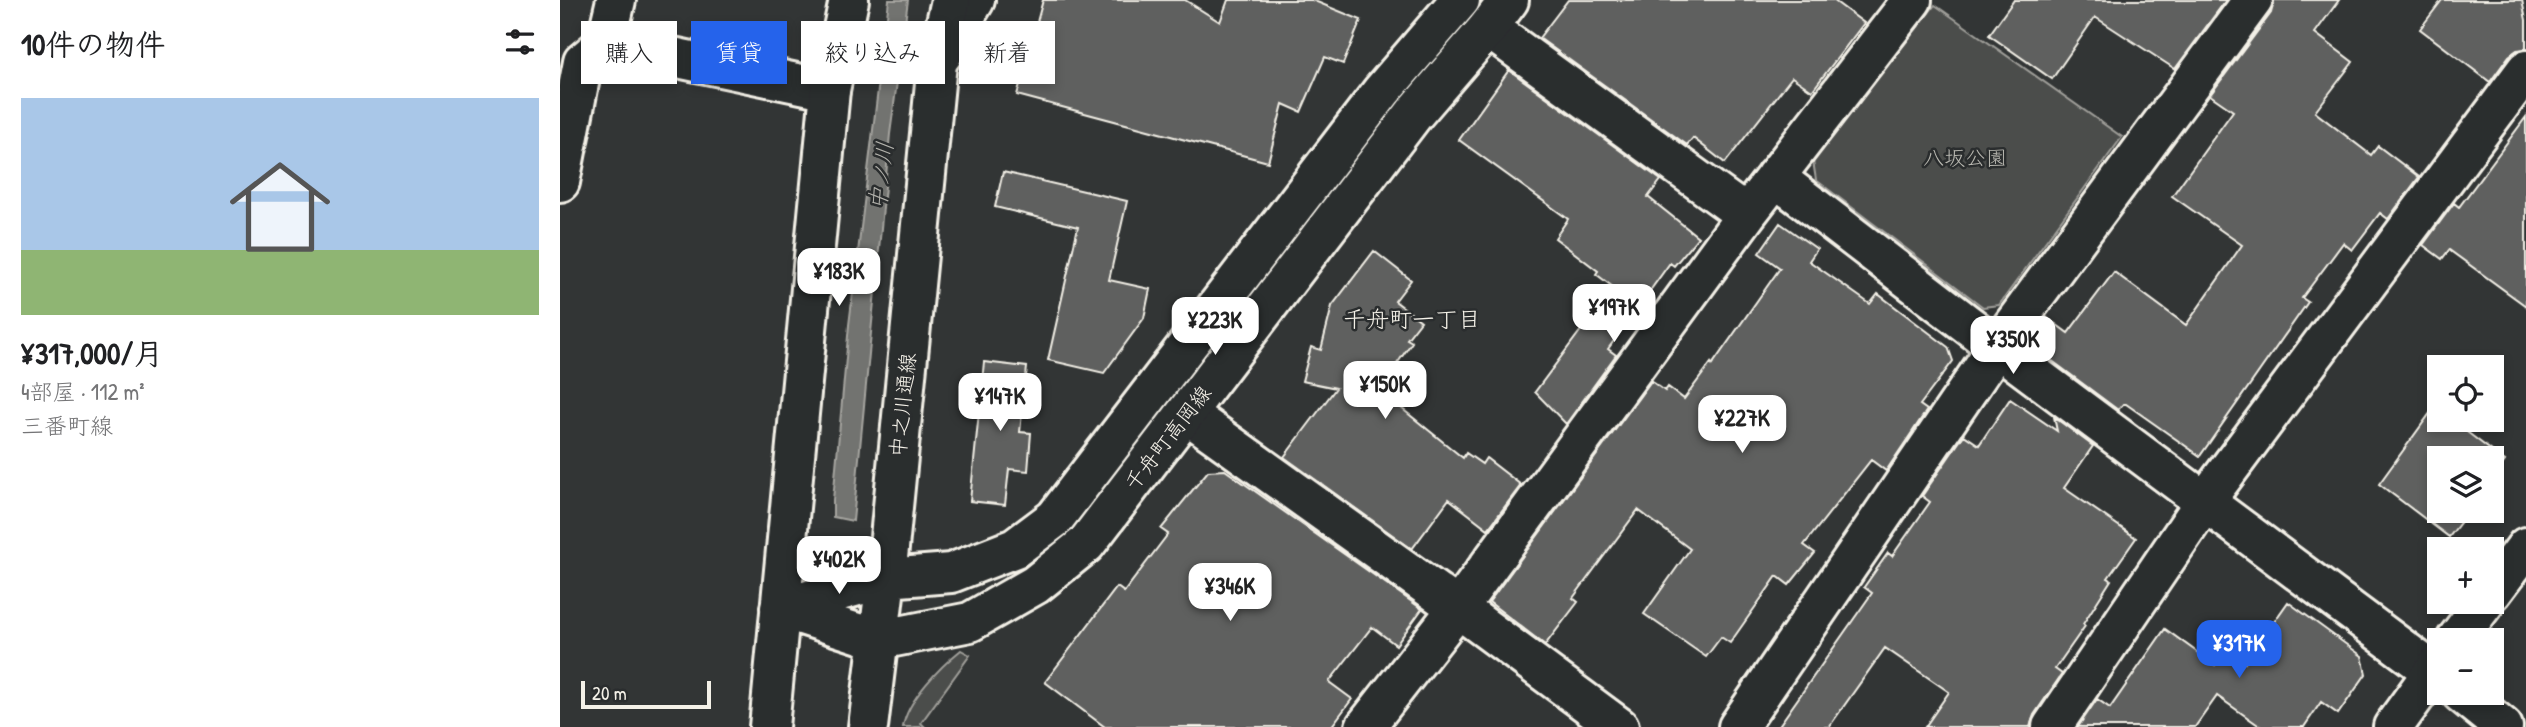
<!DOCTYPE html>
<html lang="ja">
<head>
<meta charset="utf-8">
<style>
	:root { --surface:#fff; --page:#f6f6f6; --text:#202124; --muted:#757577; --line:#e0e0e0; --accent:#2563eb }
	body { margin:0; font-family:"Patrick Hand","Klee One",sans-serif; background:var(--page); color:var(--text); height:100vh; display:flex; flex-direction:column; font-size:26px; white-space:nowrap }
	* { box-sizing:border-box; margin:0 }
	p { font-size:23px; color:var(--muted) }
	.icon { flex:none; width:38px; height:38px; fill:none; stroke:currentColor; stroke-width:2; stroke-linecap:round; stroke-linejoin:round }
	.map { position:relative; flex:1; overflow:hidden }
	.drawer { display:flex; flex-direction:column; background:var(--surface); width:560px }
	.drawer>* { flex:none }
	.banner { position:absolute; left:21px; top:21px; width:665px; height:63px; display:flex; gap:14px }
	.buttons { position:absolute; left:1867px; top:355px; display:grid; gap:14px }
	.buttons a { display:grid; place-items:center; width:77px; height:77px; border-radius:0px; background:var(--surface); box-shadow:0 4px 10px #0003; font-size:35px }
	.scale { position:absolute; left:21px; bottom:18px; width:130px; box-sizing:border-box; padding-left:7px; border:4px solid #f4f1e8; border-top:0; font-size:19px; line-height:24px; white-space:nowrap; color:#f4f1e8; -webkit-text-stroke:5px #2a2d2e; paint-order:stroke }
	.price { position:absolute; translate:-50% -60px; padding:0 16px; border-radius:14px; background:#fff; color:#222; font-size:23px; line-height:46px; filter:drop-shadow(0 2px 4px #0008) }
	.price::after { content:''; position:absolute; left:50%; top:42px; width:21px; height:16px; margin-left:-10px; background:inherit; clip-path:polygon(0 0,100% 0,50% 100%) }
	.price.current { background:var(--accent); color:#fff }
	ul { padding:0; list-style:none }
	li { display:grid; align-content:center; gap:14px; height:371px; padding:0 21px }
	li+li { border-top:2px solid var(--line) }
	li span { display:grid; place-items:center; height:217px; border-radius:0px; color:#555 }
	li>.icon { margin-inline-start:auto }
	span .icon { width:126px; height:126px; fill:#fffc; stroke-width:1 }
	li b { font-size:30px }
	h2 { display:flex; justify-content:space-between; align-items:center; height:84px; padding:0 21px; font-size:30px }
	.pill { padding:0 24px; border-radius:0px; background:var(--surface); box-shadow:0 4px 10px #0003; font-size:24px; line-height:63px }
	.pill.current { background:var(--accent); color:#fff }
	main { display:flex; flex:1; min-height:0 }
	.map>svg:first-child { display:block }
	.green { fill:#4b4d4c; stroke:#a09f9a; stroke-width:2 }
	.water { fill:#727370; stroke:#a6a5a0; stroke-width:2 }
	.building { fill:#5f605f; stroke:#f4f1e8; stroke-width:2 }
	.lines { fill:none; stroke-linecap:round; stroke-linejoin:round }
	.minor-casing { stroke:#f4f1e8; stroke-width:44 }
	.tertiary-casing { stroke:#f4f1e8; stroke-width:44 }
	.minor { stroke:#2a2d2e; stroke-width:38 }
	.tertiary { stroke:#2a2d2e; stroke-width:38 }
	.labels { text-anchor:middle; stroke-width:5; stroke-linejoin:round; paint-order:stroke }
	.park-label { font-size:21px; fill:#b9b8b1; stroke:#2a2d2e }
	.street-label { font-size:21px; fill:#f4f1e8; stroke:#2a2d2e }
	.water-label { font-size:23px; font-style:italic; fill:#b3b2ac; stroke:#2a2d2e }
	.neighbourhood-label { font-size:23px; fill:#f4f1e8; stroke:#2a2d2e }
</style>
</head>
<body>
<main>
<section class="drawer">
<h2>10件の物件<svg class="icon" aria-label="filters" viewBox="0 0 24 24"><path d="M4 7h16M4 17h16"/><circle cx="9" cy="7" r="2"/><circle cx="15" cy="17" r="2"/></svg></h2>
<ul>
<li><span style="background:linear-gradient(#a9c7e8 70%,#8fb573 0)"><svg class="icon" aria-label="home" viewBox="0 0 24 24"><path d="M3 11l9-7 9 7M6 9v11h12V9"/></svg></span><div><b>¥317,000/月</b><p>4部屋 · 112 m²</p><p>三番町線</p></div></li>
</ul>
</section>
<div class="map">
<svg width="1966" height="727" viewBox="0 0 1966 727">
	<rect width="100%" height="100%" fill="#323535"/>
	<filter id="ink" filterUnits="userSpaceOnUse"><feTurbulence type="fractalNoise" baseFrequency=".0143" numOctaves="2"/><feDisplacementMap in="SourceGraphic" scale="14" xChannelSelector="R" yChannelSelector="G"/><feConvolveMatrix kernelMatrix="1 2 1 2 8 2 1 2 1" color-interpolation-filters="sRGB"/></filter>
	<g filter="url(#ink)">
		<!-- green -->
		<path class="green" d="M1375,5L1562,137L1439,305L1423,307L1256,180L1253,161Z
			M401,650L410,655L361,723L365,727H343C347,700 381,666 401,650Z"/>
		<!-- water -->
		<path class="water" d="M329,0H348L330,134L293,521L273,517V500L289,325Z"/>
		<!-- building -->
		<path class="building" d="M483,0H625L660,22L668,0H752L801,20L783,64L765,57L741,112L723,104L708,162L457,95Z
			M1008,0H1273L1304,23L1252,91L1232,77L1165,163L1133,138L1127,145L979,38Z
			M1454,0H1666L1615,69L1535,17L1492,79L1429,35Z
			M1714,0H1779L1755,33L1793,62L1755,112L1811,155L1818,146L1859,177L1828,219L1820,213L1792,250L1783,243L1742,298L1748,302L1640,456L1566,404H1563L1558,410L1483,354L1479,327L1486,317L1508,333L1554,272L1626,325L1682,245L1612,196L1673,111L1650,95L1711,13Z
			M1882,0H1962L1966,20V49L1957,50L1949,56L1930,82L1860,29Z
			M949,70L1101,180L1088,197L1138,237L1114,266L1110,263L1048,349L1056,355L1006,424L975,392L1053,287L1036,274L1038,271L995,238L1008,219L899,140Z
			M1966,117V306L1889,250L1882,259L1863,245L1894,203L1899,207Z
			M443,172L567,201L549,280L590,289L584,318L544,373L488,360L518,227L435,207Z
			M1220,223L1257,249L1249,261L1310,304L1318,294L1388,347L1393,361L1360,405L1367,410L1326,471L1311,460L1244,545L1255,553L1229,585L1217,576L1170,643L1161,637L1146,657L1084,614L1130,549L1078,510L1013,598L1018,602L985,645L929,602L1091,381L1105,391L1108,387L1124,399L1151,363L1152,365L1220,268L1199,253Z
			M814,251L851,280L835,301L861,321L847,339L852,342L819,390L903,458L906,453L922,464L926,458L961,485L928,529L889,499L852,549L724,457L776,388L742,381L751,347L761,350L772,306Z
			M424,362L467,367L460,432L471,433L468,471L449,469L445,505L410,501Z
			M1450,399L1497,431L1494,417L1533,446L1504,488L1576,538L1548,578L1551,580L1523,624L1525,626L1495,669L1502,674L1474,715L1470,727H1365L1389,692L1325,648L1269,727H1218L1312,593L1304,587L1328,553L1332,556L1370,502L1362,496L1404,435L1419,445Z
			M1876,405L1880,408V420H1895L1908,430L1907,432L1945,461L1932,479V458H1880V511H1909L1889,537L1819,484Z
			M665,470L862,609L836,645L812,627L769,682L792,699L771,727H545L485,682L557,587L564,592L608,534L601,529L648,471Z
			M1728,602L1802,656L1806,674L1778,714L1761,702L1744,727H1701L1657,696L1635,727H1518L1537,699L1550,708L1605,629L1655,665L1666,650L1685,663Z"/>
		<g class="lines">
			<!-- minor casing -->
			<g class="minor-casing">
				<path id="minor" d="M928,28L1186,215
					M46,43L56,0
					M382,55L415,0
					M1215,177L1437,347L1880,677
					M0,182L23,62L46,43L270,90
					M627,414L898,608L1059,727
					M1901,693L1943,727
					M805,727L898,608L1186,215L1352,0
					M1178,727L1437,347L1693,0
					M1492,727L1645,501L1966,70"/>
			</g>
			<!-- tertiary casing -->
			<g class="tertiary-casing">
				<path id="tertiary" d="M1932,592L1966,547
					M220,608L319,640L410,622L475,585L526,544L854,114L928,28L949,0
					M220,608L326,578L391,573L455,548L495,518L822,91L900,0
					M1896,640L1925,602
					M209,727L270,90L289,0
					M308,727L326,578L377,63L391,0
					M1833,727L1880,662"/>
			</g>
			<!-- minor -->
			<use href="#minor" class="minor"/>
			<!-- tertiary -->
			<use href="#tertiary" class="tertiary"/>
		</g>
	</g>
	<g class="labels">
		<!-- park labels -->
		<g class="park-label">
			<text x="1405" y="165">八坂公園</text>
		</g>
		<!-- street labels -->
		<g class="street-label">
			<text transform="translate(343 405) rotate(-84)" y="7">中之川通線</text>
			<text transform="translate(608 438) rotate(-52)" y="7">千舟町高岡線</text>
		</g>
		<!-- water labels -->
		<g class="water-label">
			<text transform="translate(321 176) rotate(-83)" y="8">中ノ川</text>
		</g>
		<!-- neighbourhood labels -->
		<g class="neighbourhood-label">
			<text x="852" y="327">千舟町一丁目</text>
		</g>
	</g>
</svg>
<div class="buttons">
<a><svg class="icon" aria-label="locate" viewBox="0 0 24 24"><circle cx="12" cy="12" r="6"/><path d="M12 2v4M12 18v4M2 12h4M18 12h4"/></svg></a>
<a><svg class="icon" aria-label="layers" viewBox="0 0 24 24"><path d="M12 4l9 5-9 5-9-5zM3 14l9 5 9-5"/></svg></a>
<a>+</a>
<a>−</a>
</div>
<div class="scale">20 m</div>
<b class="price" style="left:279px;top:308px">¥183K</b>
<b class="price" style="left:1054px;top:344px">¥197K</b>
<b class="price" style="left:655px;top:357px">¥223K</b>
<b class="price" style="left:1453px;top:376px">¥350K</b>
<b class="price" style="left:825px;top:421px">¥150K</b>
<b class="price" style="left:440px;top:433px">¥147K</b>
<b class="price" style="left:1182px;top:455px">¥227K</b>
<b class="price" style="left:279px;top:596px">¥402K</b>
<b class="price" style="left:670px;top:623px">¥346K</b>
<b class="price current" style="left:1679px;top:680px">¥317K</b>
<div class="banner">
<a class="pill">購入</a>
<a class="pill current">賃貸</a>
<a class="pill">絞り込み</a>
<a class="pill">新着</a>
</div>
</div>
</main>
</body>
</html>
